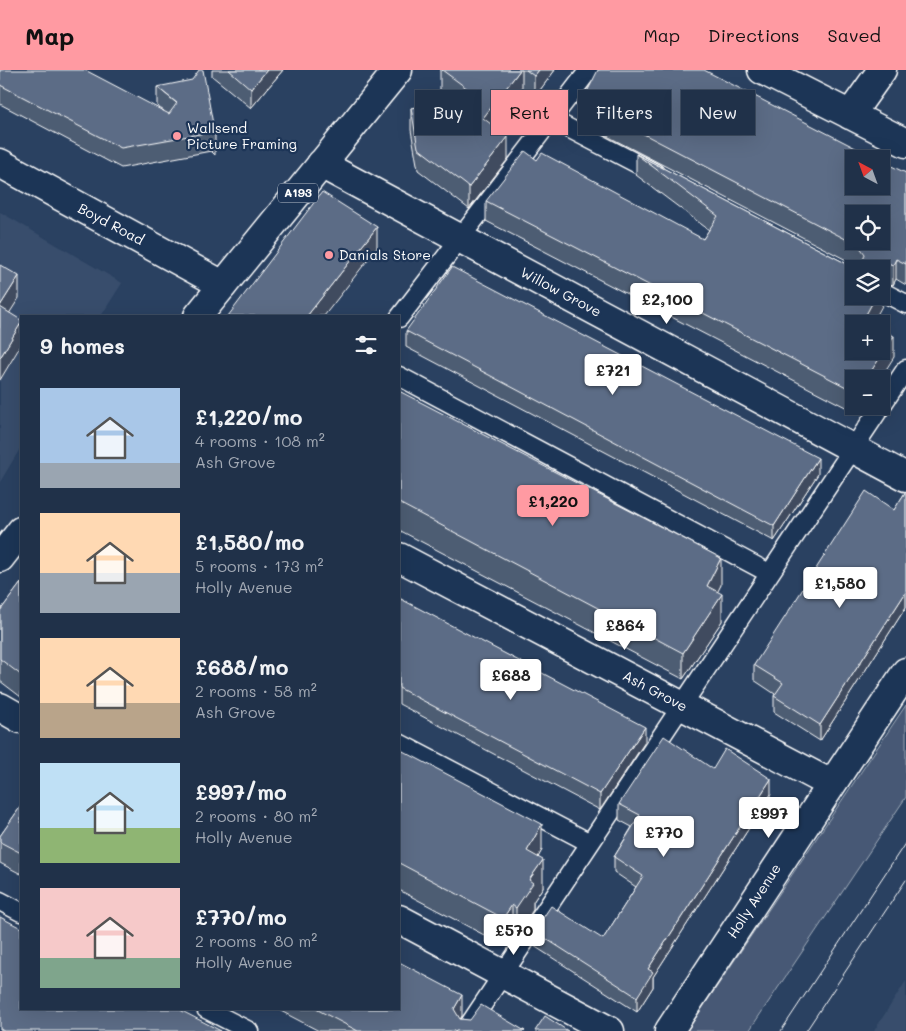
<!DOCTYPE html>
<html lang="en">
<head>
<meta charset="utf-8">
<style>
	:root { --surface:#203149; --page:#2d3d53; --text:#f1f3f6; --muted:#a2a9b4; --line:#3d4c61; --accent:#ff9aa2 }
	body { margin:0; font-family:Mali,sans-serif; background:var(--page); color:var(--text); height:100vh; display:flex; flex-direction:column; font-size:19px; white-space:nowrap }
	* { box-sizing:border-box; margin:0 }
	p { font-size:16px; color:var(--muted) }
	.icon { flex:none; width:28px; height:28px; fill:none; stroke:currentColor; stroke-width:2; stroke-linecap:round; stroke-linejoin:round }
	.map { position:relative; flex:1; overflow:hidden }
	.details { position:absolute; left:20px; top:245px; width:380px; height:695px; display:flex; flex-direction:column; background:var(--surface); border-radius:0px; box-shadow:0 5px 20px #0002,0 0 0 1px var(--line) }
	.details>* { flex:none }
	.top-card { position:absolute; left:415px; top:20px; width:415px; height:45px; display:flex; gap:10px }
	.needle { width:32px; rotate:319deg }
	.fabs { position:absolute; left:845px; top:80px; display:grid; gap:10px }
	.fabs a { display:grid; place-items:center; width:45px; height:45px; border-radius:0px; background:var(--surface); box-shadow:0 5px 20px #0002,0 0 0 1px var(--line); font-size:25px }
	.price { position:absolute; translate:-50% -42px; padding:0 11px; border-radius:5px; background:#fff; color:#222; font-size:16px; line-height:32px; filter:drop-shadow(0 1px 2px #0008) }
	.price::after { content:''; position:absolute; left:50%; top:30px; width:15px; height:11px; margin-left:-8px; background:inherit; clip-path:polygon(0 0,100% 0,50% 100%) }
	.price.active { background:var(--accent); color:#111 }
	ul { padding:0; list-style:none }
	li { display:flex; align-items:center; gap:15px; height:125px; padding:0 20px }
	li span { display:grid; place-items:center; flex:none; width:140px; height:100px; border-radius:0px; color:#555 }
	li>.icon { margin-inline-start:auto }
	span .icon { width:60px; height:60px; fill:#fffc; stroke-width:1 }
	li b { font-size:21px }
	h2 { display:flex; justify-content:space-between; align-items:center; height:60px; padding:0 20px; font-size:21px }
	.tag { padding:0 18px; border-radius:0px; background:var(--surface); box-shadow:0 5px 20px #0002,0 0 0 1px var(--line); font-size:18px; line-height:45px }
	.tag.active { background:var(--accent); color:#111 }
	header { display:flex; align-items:center; gap:30px; box-sizing:border-box; height:70px; padding:0 25px; background:var(--accent); color:#111 }
	header strong { font-size:24px }
	nav { display:flex; gap:28px; margin-inline-start:auto; font-size:18px }
	.map>svg:first-child { display:block }
	.built { fill:#394e6c }
	.green { fill:#465975; stroke:#a2acba }
	.lines { fill:none; stroke-linecap:round; stroke-linejoin:round }
	.service-casing { stroke:#fff; stroke-width:21 }
	.minor-casing { stroke:#fff; stroke-width:31 }
	.tertiary-casing { stroke:#fff; stroke-width:31 }
	.primary-casing { stroke:#fff; stroke-width:31 }
	.service { stroke:#1d3557; stroke-width:18 }
	.minor { stroke:#1d3557; stroke-width:28 }
	.tertiary { stroke:#1d3557; stroke-width:28 }
	.primary { stroke:#1d3557; stroke-width:28 }
	.tram { stroke:#fff; stroke-width:1 }
	.wall { fill:#4e5d73; stroke:#fff }
	.shaded-wall { fill:#404c5e; stroke:#fff }
	.building { fill:#5b6c86; stroke:#fff; fill-rule:evenodd }
	.poi-dot { fill:#ff9aa2; stroke:#1d3557; stroke-width:2 }
	.labels { text-anchor:middle; stroke-width:4.5; stroke-linejoin:round; paint-order:stroke }
	.shield { fill:#1d3557; stroke:#bbc2cd; stroke-width:1 }
	.shield-label { font-size:12px; font-weight:bold; fill:#fff }
	.poi-label { font-size:14px; fill:#fff; stroke:#1d3557; text-anchor:start }
	.street-label { font-size:14px; fill:#fff; stroke:#1d3557 }
</style>
</head>
<body>
<header>
<strong>Map</strong>
<nav><a>Map</a><a>Directions</a><a>Saved</a></nav>
</header>
<div class="map">
<svg width="906" height="961" viewBox="0 0 906 961">
	<rect width="100%" height="100%" fill="#2a4161"/>
	<filter id="ink" filterUnits="userSpaceOnUse"><feTurbulence type="fractalNoise" baseFrequency=".02" numOctaves="2"/><feDisplacementMap in="SourceGraphic" scale="10" xChannelSelector="R" yChannelSelector="G"/><feConvolveMatrix kernelMatrix="1 2 1 2 8 2 1 2 1" color-interpolation-filters="sRGB"/></filter>
	<g filter="url(#ink)">
		<!-- built -->
		<path class="built" d="M0,142L122,213L101,246H21V377L0,412Z
			M906,911V961H874Z"/>
		<!-- green -->
		<path class="green" d="M906,635V727L749,961H687Z"/>
		<g class="lines">
			<!-- service casing -->
			<g class="service-casing">
				<path id="service" d="M551,49L655,103
					M881,221L906,234
					M399,248L589,0
					M399,306L769,503
					M399,673L590,773
					M0,831L21,842
					M206,939L249,961
					M465,961L906,299"/>
			</g>
			<!-- minor casing -->
			<g class="minor-casing">
				<path id="minor" d="M762,0L906,73
					M850,45L882,0
					M321,94L906,407
					M399,487L831,714
					M0,637L21,649
					M399,849L610,961
					M669,961L906,602"/>
			</g>
			<!-- tertiary casing -->
			<g class="tertiary-casing">
				<path id="tertiary" d="M0,93L223,215"/>
			</g>
			<!-- primary casing -->
			<g class="primary-casing">
				<path id="primary" d="M198,246L398,0
					M0,488L21,461"/>
			</g>
			<!-- service -->
			<use href="#service" class="service"/>
			<!-- minor -->
			<use href="#minor" class="minor"/>
			<!-- tertiary -->
			<use href="#tertiary" class="tertiary"/>
			<!-- primary -->
			<use href="#primary" class="primary"/>
			<!-- tram -->
			<path class="tram" d="M781,961L906,772
				M806,961L906,810"/>
		</g>
		<!-- wall -->
		<path class="wall" d="M0,0L164,41L157,36V17L215,65V85L211,81L121,98L0,34Z
			M212,0H283L251,38L212,6Z
			M440,0H555L534,28L522,19L493,56L508,89L469,139L418,100L411,60V38L453,30L440,20Z
			M582,32L906,103V215L896,209L893,215L881,211V199H854L883,234L854,254L894,287L854,309V336H862L857,343L486,151V131L537,90L703,169L709,160L636,105V84L849,195L855,196L856,195L582,53Z
			M406,261L818,404L774,471L406,277Z
			M399,321L721,515L717,521L722,551L683,609L399,460Z
			M906,421V537L820,671L774,642V626L775,624L754,610V595L894,440Z
			M21,513V627L0,611V541Z
			M399,528L645,672L600,740L399,634Z
			M399,679L542,780L538,787L543,817L533,832V840L516,865L512,862L503,875L399,820Z
			M713,699L771,724L653,907V917L637,942L534,876V861L603,869L636,817L614,802V787L632,757L619,750V734Z
			M21,736V804L0,793V766Z
			M277,939H399L462,946L460,950L525,961H319Z"/>
		<!-- shaded-wall -->
		<path class="shaded-wall" d="M267,0H283L251,38V19Z
			M520,0H522V19L483,70V48Z
			M539,0H555L534,28V6Z
			M508,67V89L469,139V117Z
			M377,157V178L324,246H307Z
			M896,189V209L893,215V195Z
			M880,190V199H871V196Z
			M19,206V228L0,258V236Z
			M883,213V234L872,254H863V250L876,226H881V216Z
			M21,253V275L0,310V288Z
			M894,266V287L880,309H866Z
			M857,336H862L857,343Z
			M818,388V404L774,471V456Z
			M721,488V515L707,543V516Z
			M906,522V537L820,671V655Z
			M722,524V551L683,609V583Z
			M645,657V672L600,740V724Z
			M771,709V724L653,907V917L637,942V927L648,899Z
			M542,754V780L527,808V781Z
			M543,790V817L533,832V840L516,865V838L529,810Z
			M512,835V862L503,875V848Z
			M462,925V946L454,960V939Z"/>
		<!-- building -->
		<path class="building" d="M0,0H85L169,44L177,33L157,17L192,10L199,0H203L215,65L211,62L121,78L0,15Z
			M229,0H267L251,19Z
			M442,0H520L483,48L508,67L469,117L418,78L411,38L476,25Z
			M526,0H539L534,6Z
			M598,0H704L877,89H854V116H881V91L906,103V194L896,189L893,195L880,190L871,196L872,199H854V226H876L863,250L871,254H854V281H881V259L894,266L866,309H854V321L486,131L525,81L537,90L542,83L703,169L718,146L636,84L849,195L855,196L863,191L865,184L859,176L582,32ZM854,144H881V171H854Z
			M322,122L377,157L307,246H228Z
			M0,195L19,206L0,236Z
			M452,197L818,388L774,456L406,261Z
			M0,237L21,250V253L0,288Z
			M399,321L721,488L707,516L722,524L683,583L399,433Z
			M866,421L894,440L906,421V522L820,655L774,626L783,613L754,595Z
			M21,513V605L0,589V541Z
			M399,528L645,657L600,724L399,618Z
			M664,666L713,699L725,679L771,709L648,899L653,902L637,927L534,861L551,836L603,869L643,806L614,787L640,745L619,734Z
			M399,679L542,754L527,781L543,790L529,810L533,813L516,838L512,835L503,848L399,793Z
			M21,736V783L0,772V766Z
			M0,847L21,858V939H178L221,961H4L0,959Z
			M399,892L462,925L454,939L460,949L470,950L481,935L525,961H358L316,939H399Z
			M545,946L568,961H535Z"/>
	</g>
	<!-- markers -->
	<g class="poi-dot">
		<circle cx="177" cy="66" r="5"/>
		<circle cx="329" cy="185" r="5"/>
	</g>
	<g class="labels">
		<!-- shield labels -->
		<rect class="shield" x="278" y="113.5" width="40" height="19" rx="4"/>
		<g class="shield-label">
			<text x="298" y="127">A193</text>
		</g>
		<!-- poi labels -->
		<g class="poi-label">
			<text x="187" y="63">Wallsend<tspan x="187" dy="16">Picture Framing</tspan></text>
			<text x="339" y="190">Danials Store</text>
		</g>
		<!-- street labels -->
		<g class="street-label">
			<text transform="translate(111 154) rotate(28)" y="5">Boyd Road</text>
			<text transform="translate(561 222) rotate(28)" y="5">Willow Grove</text>
			<text transform="translate(655 621) rotate(28)" y="5">Ash Grove</text>
			<text transform="translate(754 831) rotate(-57)" y="5">Holly Avenue</text>
		</g>
	</g>
</svg>
<div class="fabs">
<a><svg class="needle" viewBox="-14 -14 28 28"><path d="M0-13l5 13h-10z" fill="#e53935"/><path d="M0 13l5-13h-10z" fill="#a2a9b4"/></svg></a>
<a><svg class="icon" aria-label="locate" viewBox="0 0 24 24"><circle cx="12" cy="12" r="6"/><path d="M12 2v4M12 18v4M2 12h4M18 12h4"/></svg></a>
<a><svg class="icon" aria-label="layers" viewBox="0 0 24 24"><path d="M12 4l9 5-9 5-9-5zM3 14l9 5 9-5"/></svg></a>
<a>+</a>
<a>−</a>
</div>
<b class="price" style="left:667px;top:255px">£2,100</b>
<b class="price" style="left:613px;top:326px">£721</b>
<b class="price active" style="left:553px;top:457px">£1,220</b>
<b class="price" style="left:840px;top:539px">£1,580</b>
<b class="price" style="left:625px;top:581px">£864</b>
<b class="price" style="left:511px;top:631px">£688</b>
<b class="price" style="left:769px;top:769px">£997</b>
<b class="price" style="left:664px;top:788px">£770</b>
<b class="price" style="left:514px;top:886px">£570</b>
<div class="top-card">
<a class="tag">Buy</a>
<a class="tag active">Rent</a>
<a class="tag">Filters</a>
<a class="tag">New</a>
</div>
<section class="details">
<h2>9 homes<svg class="icon" aria-label="filters" viewBox="0 0 24 24"><path d="M4 7h16M4 17h16"/><circle cx="9" cy="7" r="2"/><circle cx="15" cy="17" r="2"/></svg></h2>
<ul>
<li><span style="background:linear-gradient(#a9c7e8 75%,#9aa5b1 0)"><svg class="icon" aria-label="home" viewBox="0 0 24 24"><path d="M3 11l9-7 9 7M6 9v11h12V9"/></svg></span><div><b>£1,220/mo</b><p>4 rooms · 108 m²</p><p>Ash Grove</p></div></li>
<li><span style="background:linear-gradient(#ffd9b3 60%,#9aa5b1 0)"><svg class="icon" aria-label="home" viewBox="0 0 24 24"><path d="M3 11l9-7 9 7M6 9v11h12V9"/></svg></span><div><b>£1,580/mo</b><p>5 rooms · 173 m²</p><p>Holly Avenue</p></div></li>
<li><span style="background:linear-gradient(#ffd9b3 65%,#b9a48a 0)"><svg class="icon" aria-label="home" viewBox="0 0 24 24"><path d="M3 11l9-7 9 7M6 9v11h12V9"/></svg></span><div><b>£688/mo</b><p>2 rooms · 58 m²</p><p>Ash Grove</p></div></li>
<li><span style="background:linear-gradient(#bfe0f5 65%,#8fb573 0)"><svg class="icon" aria-label="home" viewBox="0 0 24 24"><path d="M3 11l9-7 9 7M6 9v11h12V9"/></svg></span><div><b>£997/mo</b><p>2 rooms · 80 m²</p><p>Holly Avenue</p></div></li>
<li><span style="background:linear-gradient(#f6c9c9 70%,#7fa58c 0)"><svg class="icon" aria-label="home" viewBox="0 0 24 24"><path d="M3 11l9-7 9 7M6 9v11h12V9"/></svg></span><div><b>£770/mo</b><p>2 rooms · 80 m²</p><p>Holly Avenue</p></div></li>
</ul>
</section>
</div>
</body>
</html>
